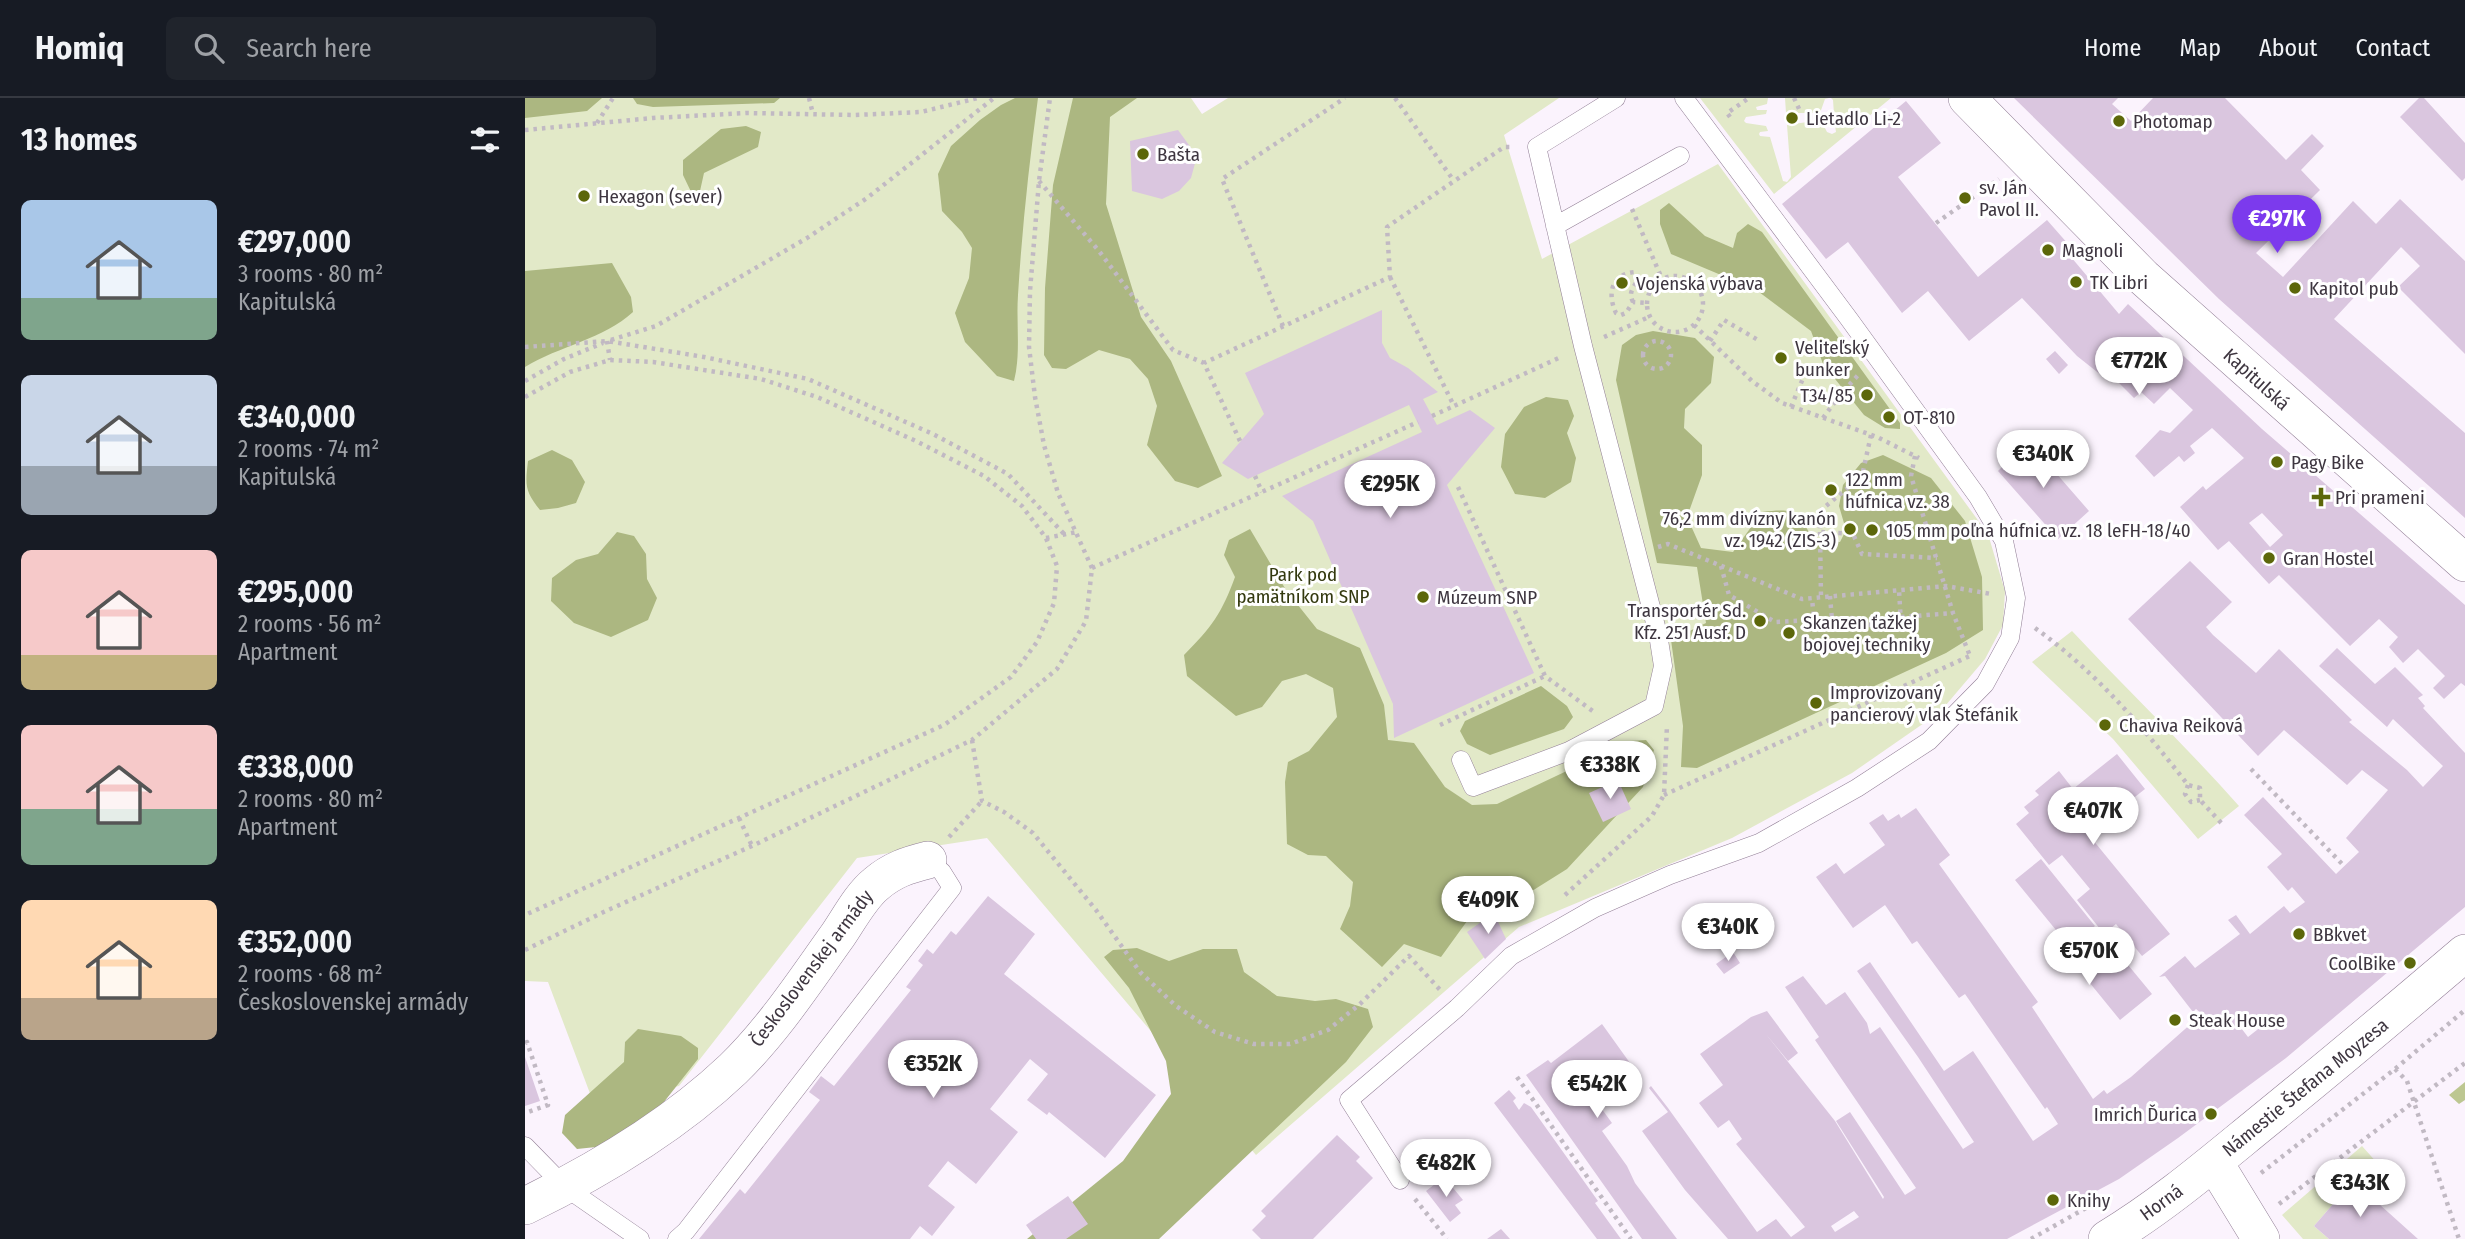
<!DOCTYPE html>
<html lang="en">
<head>
<meta charset="utf-8">
<style>
	:root { --surface:#171b24; --page:#20242c; --text:#f1f3f6; --muted:#9ea1a6; --line:#363941; --accent:#7c3aed }
	body { margin:0; font-family:"Fira Sans Condensed",sans-serif; background:var(--page); color:var(--text); height:100vh; display:flex; flex-direction:column; font-size:26px; white-space:nowrap }
	* { box-sizing:border-box; margin:0 }
	p { font-size:23px; color:var(--muted) }
	.icon { flex:none; width:38px; height:38px; fill:none; stroke:currentColor; stroke-width:2; stroke-linecap:round; stroke-linejoin:round }
	.map { position:relative; flex:1; overflow:hidden }
	.panel { display:flex; flex-direction:column; background:var(--surface); width:525px }
	.panel>* { flex:none }
	.price { position:absolute; translate:-50% -60px; padding:0 16px; border-radius:24px; background:#fff; color:#222; font-size:23px; line-height:46px; filter:drop-shadow(0 2px 4px #0008) }
	.price::after { content:''; position:absolute; left:50%; top:42px; width:21px; height:16px; margin-left:-10px; background:inherit; clip-path:polygon(0 0,100% 0,50% 100%) }
	.price.current { background:var(--accent); color:#fff }
	ul { padding:0; list-style:none }
	li { display:flex; align-items:center; gap:21px; height:175px; padding:0 21px }
	li span { display:grid; place-items:center; flex:none; width:196px; height:140px; border-radius:10px; color:#555 }
	li>.icon { margin-inline-start:auto }
	span .icon { width:84px; height:84px; fill:#fffc; stroke-width:1 }
	li b { font-size:30px }
	h2 { display:flex; justify-content:space-between; align-items:center; height:84px; padding:0 21px; font-size:30px }
	header { display:flex; align-items:center; gap:42px; box-sizing:border-box; height:98px; padding:0 35px; background:var(--surface); border-bottom:2px solid var(--line) }
	header strong { font-size:33px }
	nav { display:flex; gap:38px; margin-inline-start:auto; font-size:24px }
	.search { width:490px; height:63px; background:var(--page); display:flex; align-items:center; gap:18px; box-sizing:border-box; padding:0 24px; border-radius:10px; color:var(--muted); font-size:26px }
	main { display:flex; flex:1; min-height:0 }
	.map>svg:first-child { display:block }
	.green { fill:#e2e9c8 }
	.forest { fill:#acb781 }
	.water { fill:#bdc791 }
	.building { fill:#dac6df; fill-rule:evenodd }
	.lines { fill:none; stroke-linecap:round; stroke-linejoin:round }
	.service-casing { stroke:#927f96; stroke-width:19 }
	.minor-casing { stroke:#927f96; stroke-width:38 }
	.path { stroke:#c1b9c3; stroke-width:4.5; stroke-dasharray:3.5 5; stroke-linecap:butt }
	.service { stroke:#fff; stroke-width:18 }
	.minor { stroke:#fff; stroke-width:37 }
	.poi-dot { fill:#5c670a; stroke:#fff; stroke-width:2.5 }
	.labels { text-anchor:middle; stroke-width:6; stroke-linejoin:round; paint-order:stroke }
	.poi-label { font-size:19px; fill:#3e3640; stroke:#fff; text-anchor:start }
	.street-label { font-size:19px; fill:#3e3640; stroke:#fff }
	.park-label { font-size:19px; fill:#33390f; stroke:#fff }
</style>
</head>
<body>
<header>
<strong>Homiq</strong>
<div class="search"><svg class="icon" aria-label="search" viewBox="0 0 24 24"><circle cx="10" cy="10" r="6"/><path d="M15 15l6 6"/></svg>Search here</div>
<nav><a>Home</a><a>Map</a><a>About</a><a>Contact</a></nav>
</header>
<main>
<section class="panel">
<h2>13 homes<svg class="icon" aria-label="filters" viewBox="0 0 24 24"><path d="M4 7h16M4 17h16"/><circle cx="9" cy="7" r="2"/><circle cx="15" cy="17" r="2"/></svg></h2>
<ul>
<li><span style="background:linear-gradient(#a9c7e8 70%,#7fa58c 0)"><svg class="icon" aria-label="home" viewBox="0 0 24 24"><path d="M3 11l9-7 9 7M6 9v11h12V9"/></svg></span><div><b>€297,000</b><p>3 rooms · 80 m²</p><p>Kapitulská</p></div></li>
<li><span style="background:linear-gradient(#c9d6e8 65%,#9aa5b1 0)"><svg class="icon" aria-label="home" viewBox="0 0 24 24"><path d="M3 11l9-7 9 7M6 9v11h12V9"/></svg></span><div><b>€340,000</b><p>2 rooms · 74 m²</p><p>Kapitulská</p></div></li>
<li><span style="background:linear-gradient(#f6c9c9 75%,#c2b280 0)"><svg class="icon" aria-label="home" viewBox="0 0 24 24"><path d="M3 11l9-7 9 7M6 9v11h12V9"/></svg></span><div><b>€295,000</b><p>2 rooms · 56 m²</p><p>Apartment</p></div></li>
<li><span style="background:linear-gradient(#f6c9c9 60%,#7fa58c 0)"><svg class="icon" aria-label="home" viewBox="0 0 24 24"><path d="M3 11l9-7 9 7M6 9v11h12V9"/></svg></span><div><b>€338,000</b><p>2 rooms · 80 m²</p><p>Apartment</p></div></li>
<li><span style="background:linear-gradient(#ffd9b3 70%,#b9a48a 0)"><svg class="icon" aria-label="home" viewBox="0 0 24 24"><path d="M3 11l9-7 9 7M6 9v11h12V9"/></svg></span><div><b>€352,000</b><p>2 rooms · 68 m²</p><p>Československej armády</p></div></li>
</ul>
</section>
<div class="map">
<svg width="1940" height="1141" viewBox="0 0 1940 1141">
	<rect width="100%" height="100%" fill="#fbf3fd"/>
	<!-- green -->
	<path class="green" d="M0,0H666L677,16L703,0H1034L979,37L1017,161L1193,66L1463,436L1480,493L1478,527L1460,561L1415,614L1327,675L1207,740L994,829L731,1057L462,740L332,760L154,988L69,1006L23,884L0,883Z
		M1175,0H1243L1242,6L1231,9L1232,12H1242L1241,16L1221,19L1219,23L1221,25L1241,28L1243,33L1235,34L1234,36L1235,38L1245,39L1258,83L1262,84L1266,79L1262,27L1296,22L1302,34L1307,36L1311,34L1309,20L1316,17L1309,16L1308,2L1306,0H1366L1249,96Z
		M1260,0H1304L1300,1L1295,15H1261Z
		M1547,533C1602,592 1660,647 1714,708L1673,741L1588,641L1507,564Z
		M1837,1048L1871,1086L1854,1106L1829,1082L1789,1128L1804,1141H1778L1757,1117Z"/>
	<!-- forest -->
	<path class="forest" d="M0,0H77L62,13L0,20Z
		M108,0H255L249,5L128,9L112,6Z
		M490,0H513C504,66 497,131 493,197C491,225 496,256 489,283L472,278L440,244L430,215L444,180L447,150L437,134L417,113L413,76L426,48L455,22L476,7Z
		M548,0H612L585,19L581,106L616,219L646,263L697,378L673,390L650,383L622,347L632,308L623,281L605,261L574,252L541,271L527,270L519,257L520,190L528,87Z
		M221,28L236,34L233,49L179,75L175,93L168,98L158,77V62L196,31Z
		M1144,105L1180,138L1208,150L1212,135L1223,126L1237,134L1375,325V331L1360,330L1339,317L1298,266L1286,233L1218,182L1196,177L1146,156L1135,126V112Z
		M87,165L106,199L108,214C79,241 34,248 0,269V173Z
		M1128,233L1170,240L1189,259L1186,285L1160,311L1159,330L1177,347V377L1162,419L1176,450L1208,454L1237,414C1271,410 1272,413 1288,441L1315,444L1321,432L1314,408L1318,387L1336,365L1358,357L1406,380L1440,423L1457,479L1458,532L1421,555L1172,670L1156,669L1158,628L1146,542L1181,525L1172,469L1132,465L1091,282L1097,247L1111,237Z
		M1021,299L1043,302L1049,318L1042,335L1051,360L1046,384L1020,400L990,396L976,369L980,336L999,309Z
		M27,352L47,362L60,384L51,405L33,410L15,412C0,393 0,388 3,363Z
		M725,431L761,492L792,531L835,550L859,607L863,642L889,645L920,689L947,707L972,706L1105,643L1121,642L1129,652L1118,689L1042,771L994,801L945,819L916,859L879,846L857,869L815,831L825,808L828,784L801,758L783,757L762,746L760,684L763,664L784,653L812,619L808,590L781,576L757,583L737,609L711,618L662,578L659,557C686,530 697,515 710,479L699,457L704,442Z
		M92,434L109,438L121,456L122,481L132,500L123,522L86,539L49,525L26,503L27,480L51,462L73,456Z
		M1016,588L1042,608L1048,619L1039,631L965,657L942,646L935,633L940,623Z
		M612,850L644,863L678,851H712L719,874L752,898L790,903L811,901L843,911L848,929L821,964L634,1141H502L598,1063L646,996L641,963L604,890L579,859L588,852Z
		M113,931L156,938L173,950V961L131,1014L71,1049L52,1051L37,1035L40,1017L99,964L100,944Z"/>
	<!-- water -->
	<path class="water" d="M1940,984V1002L1934,1006L1924,997Z"/>
	<!-- building -->
	<path class="building" d="M1489,0H1593L1587,6L1606,23L1628,0H1700L1761,62L1787,36L1799,48L1776,72L1795,92L1731,155L1758,179L1828,103L1851,126L1875,101L1940,163V256L1873,189L1895,168L1876,149L1809,221L1940,335V420L1694,201Z
		M1894,0H1899L1940,45V80L1937,83L1875,19Z
		M1381,3L1416,45L1373,79L1453,179L1522,122L1551,155L1546,159L1594,216L1603,206L1737,331L1940,507V588L1936,585L1919,601L1908,590L1920,578L1893,551L1878,565L1864,549L1873,539L1854,521L1825,548L1754,477L1744,486L1704,443L1693,452L1655,409L1678,388L1681,392L1719,360L1687,330L1665,348L1670,355L1659,364L1654,358L1629,379L1610,358L1635,332L1645,335L1668,312L1645,290L1629,306L1616,294L1609,300L1591,282L1613,260L1601,249L1576,277L1552,258L1497,200L1444,243L1403,193L1377,215L1323,144L1301,161L1257,106ZM1737,415L1758,437L1745,449L1724,425Z
		M653,32L672,58L666,80L654,93L637,101L607,93L605,43Z
		M857,212V245L865,260L883,270L913,294L898,301L912,327L945,312L970,330L922,387L1009,575L869,640L868,606L788,423L757,398L897,334L884,307L723,381L697,365L739,316L720,275Z
		M1530,253L1543,267L1534,276L1521,261Z
		M1503,343L1564,413L1533,441L1473,373Z
		M1665,463L1707,504L1681,529L1688,537L1731,575L1754,551L1827,622L1824,624L1882,672L1898,689L1918,668L1868,621L1862,629L1794,568L1812,550L1850,586L1870,569L1898,597L1893,600L1900,608L1898,610L1940,655V809L1761,960L1653,1040L1594,1081L1482,1141H1203L1160,1092L1117,1033L1143,1014L1124,990L1126,988L1143,1010L1232,1134L1251,1121L1266,1139L1280,1129L1211,1046L1217,1041L1204,1022L1193,1030L1174,1005L1198,987L1175,956L1226,919L1242,913L1273,955L1263,963L1240,935L1310,1023L1358,1101L1359,1099L1311,1023L1325,1014L1380,1097L1391,1090L1290,942L1294,939L1260,889L1278,878L1301,907L1320,894L1342,925L1345,936L1355,929L1438,1051L1449,1044L1393,959L1332,873L1345,864L1419,973L1448,953L1508,1043L1533,1026L1522,1009L1520,1011L1440,896L1434,900L1392,843L1387,846L1360,807L1328,830L1291,779L1311,765L1319,776L1360,747L1344,725L1358,716L1363,723L1374,716L1376,720L1391,710L1425,757L1414,766L1513,904L1507,909L1568,1001L1579,992L1582,996L1606,979L1677,916L1671,911L1668,914L1640,878L1634,879L1660,858L1670,870L1715,836L1703,822L1711,817L1725,836L1759,808L1765,815L1780,804L1767,789L1763,793L1742,769L1757,756L1719,717L1738,699L1811,776L1834,754L1821,740L1863,692L1837,672L1822,687L1759,632L1733,658L1603,521ZM1722,919L1726,924L1731,920L1737,928L1723,939L1713,926ZM1329,1113L1334,1119L1310,1134L1306,1128Z
		M1592,656L1620,691L1563,736L1645,836L1617,858L1591,826L1579,836L1552,802L1565,791L1537,757L1524,767L1491,726L1504,715L1499,709L1514,697L1510,693L1534,673L1548,691Z
		M1093,682L1106,711L1078,724L1064,695Z
		M1516,761L1570,828L1544,848L1490,782Z
		M463,798L510,836L479,876L631,997L580,1060L524,1014L522,1017L502,1002L523,976L505,961L465,1011L493,1034L451,1086L423,1063L403,1088L430,1109L407,1138L395,1128L385,1141H174L215,1091L220,1096L295,1002L284,994L296,978L309,988L386,892L381,889L398,867L393,863L402,851L408,856L426,833L431,837Z
		M969,815L981,841L960,861L942,834Z
		M1580,839L1627,896L1595,922L1551,868L1548,870L1546,867L1552,858L1554,861Z
		M1208,854L1215,865L1199,876L1191,866Z
		M1077,926L1110,972L1071,1003L1087,1025L1077,1033L1102,1068L1110,1085L1152,1141H1117L1001,977L1023,962L1026,965Z
		M0,959L15,1003L0,1008Z
		M984,992L991,1000L988,1003L994,1012L999,1005L1006,1009L1073,1103L1070,1105L1096,1141H1072L969,1005Z
		M812,1037L835,1059L831,1063L848,1080L788,1141H736L727,1132L741,1118L736,1113Z
		M919,1079L938,1102L930,1107L936,1115L925,1124L901,1093Z
		M1829,1082L1854,1106L1893,1141H1804L1789,1128Z
		M543,1098L563,1126L541,1141H511L501,1127Z
		M976,1131L985,1141H962Z"/>
	<g class="lines">
		<!-- service casing -->
		<g class="service-casing">
			<path id="service" d="M1030,128L1155,58
				M936,662L948,689L1044,653L1129,608L1138,568L1133,536L1058,248L1012,49L1091,0
				M0,1048L40,1089L115,1141
				M875,1082L824,1002L932,910L986,858L1070,810L1145,777L1234,745L1332,690L1404,643L1460,586L1485,540L1491,500L1479,443L1453,399L1324,221L1159,0
				M152,1141L161,1133L427,790L417,774L403,762"/>
		</g>
		<!-- minor casing -->
		<g class="minor-casing">
			<path id="minor" d="M1442,0L1618,179L1940,465
				M1689,1064L1736,1141
				M0,1108C74,1072 148,1028 208,971C249,931 280,883 313,837C324,821 336,798 351,786C367,772 383,767 403,762
				M1582,1141C1637,1108 1686,1066 1735,1026C1804,970 1872,913 1940,855"/>
		</g>
		<!-- path -->
		<path class="path" d="M284,0L288,16
			M870,0L929,83
			M1269,0L1275,13
			M1205,19L1202,15L1224,0
			M72,25L88,0
			M0,32L128,20L222,15L329,17L396,14L453,0
			M514,83L574,153L648,252L679,265
			M1107,111L1137,181
			M1411,125L1474,81
			M1122 206a28 28 0 1 1 56 0a28 28 0 1 1-56 0Z
			M865,179L929,308L1036,259
			M1108,204C1102,192 1111,190 1113,178L1110,174C1086,176 1082,196 1091,215L1096,217L1101,215L1108,204L1121,205
			M1169,227L1227,283L1257,305L1352,339L1394,360
			M758,228L697,81L820,0
			M1079,239L1124,219
			M86,242L131,228L282,140L342,100L469,0
			M82,243L85,262
			M1185,243L1199,222L1233,242
			M1118 257a14 14 0 1 1 28 0a14 14 0 1 1-28 0Z
			M0,249L82,243L179,259L283,281L408,336L483,376L540,437
			M0,283L39,261L78,245
			M0,299L45,274L85,262L128,264L236,281L292,299L391,343L459,378L497,408L521,440L532,468L529,505L512,544L486,579L419,627L0,817
			M1266,309L1279,278
			M907,318L929,308
			M1298,320L1315,297L1335,275
			M1346,337L1337,378L1295,413V434L1328,436L1337,456L1412,460
			M715,343L679,265L865,179L862,129L979,49H989
			M1390,358L1386,378L1428,515L1445,558
			M730,378L737,394
			M933,389L1020,578L1069,614
			M1295,434L1296,499
			M521,440L552,434
			M1133,449L1143,446L1277,501L1421,488L1466,496
			M1196,468L1204,497L1250,524L1289,522L1287,500
			M567,470L893,324
			M1305,498L1307,522L1327,520L1328,528L1376,525L1374,492
			M1376,519L1428,515
			M1510,530C1570,573 1618,629 1663,687L1675,690V702L1699,728
			M915,627L1020,578
			M447,642L457,703L479,714L508,735L571,812L615,874L651,908L690,934L729,946H765L803,932L835,906L884,858L917,894
			M1726,671L1819,768
			M1663,687L1660,696L1666,704L1675,702
			M1139,697L1447,557
			M214,720L227,748
			M424,739L457,703
			M1040,797L1127,718L1139,697L1142,627
			M0,852L83,812L227,748L447,642L532,571L561,523L567,470L533,395L519,347L510,299L504,249L505,193L514,83L525,0
			M0,945L2,944L23,1007L0,1015
			M1870,971L1882,983L1934,1141
			M992,979L1106,1141
			M1736,1075L1870,971L1940,912
			M890,1101L922,1141
			M1754,1106L1940,965
			M1506,1141L1575,1102"/>
		<!-- service -->
		<use href="#service" class="service"/>
		<!-- minor -->
		<use href="#minor" class="minor"/>
	</g>
	<!-- markers -->
	<g class="poi-dot">
		<circle cx="1267" cy="20" r="7"/>
		<circle cx="1594" cy="23" r="7"/>
		<circle cx="618" cy="56" r="7"/>
		<circle cx="59" cy="98" r="7"/>
		<circle cx="1440" cy="100" r="7"/>
		<circle cx="1523" cy="152" r="7"/>
		<circle cx="1551" cy="184" r="7"/>
		<circle cx="1097" cy="185" r="7"/>
		<circle cx="1770" cy="190" r="7"/>
		<circle cx="1256" cy="260" r="7"/>
		<circle cx="1342" cy="297" r="7"/>
		<circle cx="1364" cy="319" r="7"/>
		<circle cx="1752" cy="364" r="7"/>
		<circle cx="1306" cy="392" r="7"/>
		<path d="M1792.5 388.5h7v7h7v7h-7v7h-7v-7h-7v-7h7z"/>
		<circle cx="1325" cy="431" r="7"/>
		<circle cx="1347" cy="432" r="7"/>
		<circle cx="1744" cy="460" r="7"/>
		<circle cx="898" cy="499" r="7"/>
		<circle cx="1235" cy="523" r="7"/>
		<circle cx="1264" cy="535" r="7"/>
		<circle cx="1291" cy="605" r="7"/>
		<circle cx="1580" cy="627" r="7"/>
		<circle cx="1774" cy="836" r="7"/>
		<circle cx="1885" cy="865" r="7"/>
		<circle cx="1650" cy="922" r="7"/>
		<circle cx="1686" cy="1016" r="7"/>
		<circle cx="1528" cy="1102" r="7"/>
	</g>
	<g class="labels">
		<!-- poi labels -->
		<g class="poi-label">
			<text x="1281" y="27">Lietadlo Li-2</text>
			<text x="1608" y="30">Photomap</text>
			<text x="632" y="63">Bašta</text>
			<text x="1454" y="96">sv. Ján<tspan x="1454" dy="22">Pavol II.</tspan></text>
			<text x="73" y="105">Hexagon (sever)</text>
			<text x="1537" y="159">Magnoli</text>
			<text x="1565" y="191">TK Libri</text>
			<text x="1111" y="192">Vojenská výbava</text>
			<text x="1784" y="197">Kapitol pub</text>
			<text x="1270" y="256">Veliteľský<tspan x="1270" dy="22">bunker</tspan></text>
			<text x="1328" y="304" text-anchor="end">T34/85</text>
			<text x="1378" y="326">OT-810</text>
			<text x="1766" y="371">Pagy Bike</text>
			<text x="1320" y="388">122 mm<tspan x="1320" dy="22">húfnica vz. 38</tspan></text>
			<text x="1810" y="406">Pri prameni</text>
			<text x="1311" y="427" text-anchor="end">76,2 mm divízny kanón<tspan x="1311" dy="22">vz. 1942 (ZIS-3)</tspan></text>
			<text x="1361" y="439">105 mm poľná húfnica vz. 18 leFH-18/40</text>
			<text x="1758" y="467">Gran Hostel</text>
			<text x="912" y="506">Múzeum SNP</text>
			<text x="1221" y="519" text-anchor="end">Transportér Sd.<tspan x="1221" dy="22">Kfz. 251 Ausf. D</tspan></text>
			<text x="1278" y="531">Skanzen ťažkej<tspan x="1278" dy="22">bojovej techniky</tspan></text>
			<text x="1305" y="601">Improvizovaný<tspan x="1305" dy="22">pancierový vlak Štefánik</tspan></text>
			<text x="1594" y="634">Chaviva Reiková</text>
			<text x="1788" y="843">BBkvet</text>
			<text x="1871" y="872" text-anchor="end">CoolBike</text>
			<text x="1664" y="929">Steak House</text>
			<text x="1672" y="1023" text-anchor="end">Imrich Ďurica</text>
			<text x="1542" y="1109">Knihy</text>
		</g>
		<!-- street labels -->
		<g class="street-label">
			<text transform="translate(1732 281) rotate(42)" y="7">Kapitulská</text>
			<text transform="translate(286 870) rotate(-53)" y="7">Československej armády</text>
			<text transform="translate(1780 989) rotate(-39)" y="7">Námestie Štefana Moyzesa</text>
			<text transform="translate(1636 1104) rotate(-36)" y="7">Horná</text>
		</g>
		<!-- park labels -->
		<g class="park-label">
			<text x="778" y="483">Park pod<tspan x="778" dy="22">pamätníkom SNP</tspan></text>
		</g>
	</g>
</svg>
<b class="price current" style="left:1752px;top:157px">€297K</b>
<b class="price" style="left:1614px;top:299px">€772K</b>
<b class="price" style="left:1518px;top:392px">€340K</b>
<b class="price" style="left:865px;top:422px">€295K</b>
<b class="price" style="left:1085px;top:703px">€338K</b>
<b class="price" style="left:1568px;top:749px">€407K</b>
<b class="price" style="left:963px;top:838px">€409K</b>
<b class="price" style="left:1203px;top:865px">€340K</b>
<b class="price" style="left:1564px;top:889px">€570K</b>
<b class="price" style="left:408px;top:1002px">€352K</b>
<b class="price" style="left:1072px;top:1022px">€542K</b>
<b class="price" style="left:921px;top:1101px">€482K</b>
<b class="price" style="left:1835px;top:1121px">€343K</b>
</div>
</main>
</body>
</html>
